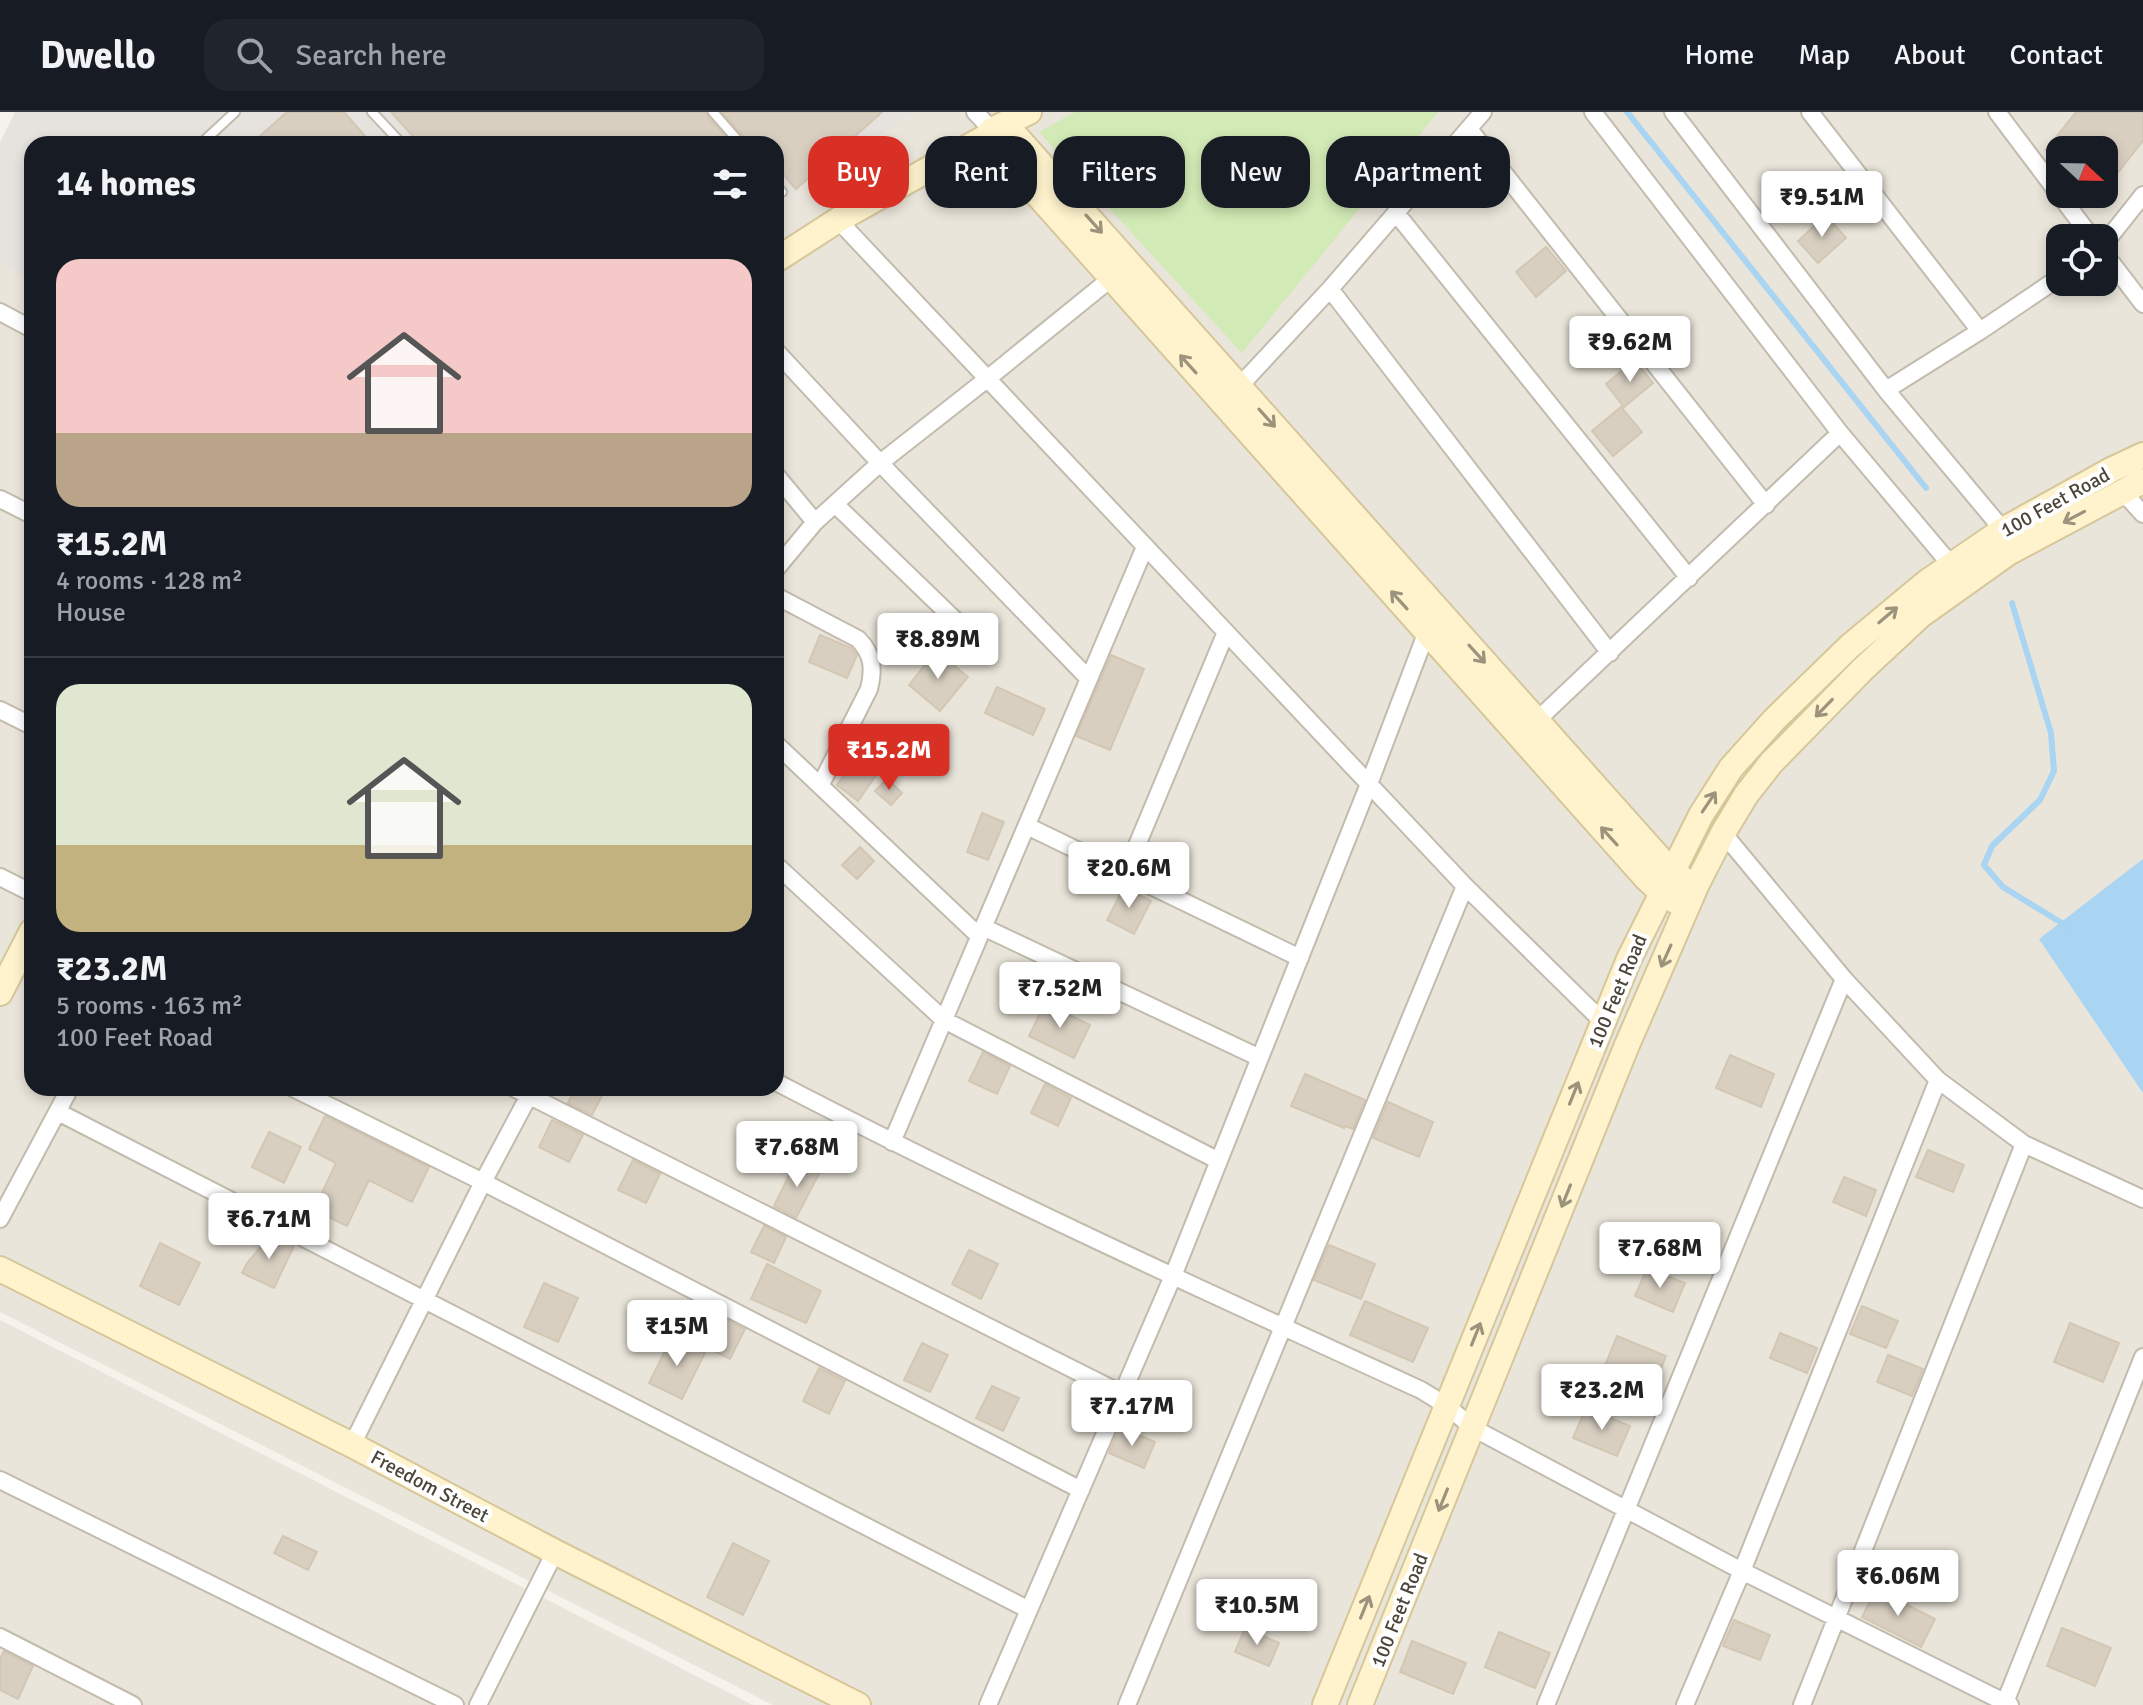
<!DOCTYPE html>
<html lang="en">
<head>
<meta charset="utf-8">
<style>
	:root { --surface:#171b24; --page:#20242c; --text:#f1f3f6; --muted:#9ea1a6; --line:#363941; --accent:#d93025 }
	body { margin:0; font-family:Signika,sans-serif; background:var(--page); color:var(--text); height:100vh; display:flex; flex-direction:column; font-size:30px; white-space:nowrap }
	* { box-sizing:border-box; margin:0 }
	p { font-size:26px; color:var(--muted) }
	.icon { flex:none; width:44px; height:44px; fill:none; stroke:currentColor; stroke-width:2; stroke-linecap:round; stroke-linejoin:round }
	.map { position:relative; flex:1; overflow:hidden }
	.panel { position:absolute; left:24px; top:24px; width:760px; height:960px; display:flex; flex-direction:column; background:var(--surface); border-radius:24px; box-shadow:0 4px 12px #0003 }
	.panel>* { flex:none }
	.guide { position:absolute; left:808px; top:24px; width:760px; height:72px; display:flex; gap:16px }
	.needle { width:52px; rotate:112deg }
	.buttons { position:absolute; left:2046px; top:24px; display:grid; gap:16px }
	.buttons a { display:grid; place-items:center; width:72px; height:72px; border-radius:16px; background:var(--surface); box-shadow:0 4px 12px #0003; font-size:40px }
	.price { position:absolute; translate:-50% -68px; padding:0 18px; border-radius:8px; background:#fff; color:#222; font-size:26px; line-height:52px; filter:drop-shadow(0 2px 4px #0008) }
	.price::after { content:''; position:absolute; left:50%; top:48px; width:24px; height:18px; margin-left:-12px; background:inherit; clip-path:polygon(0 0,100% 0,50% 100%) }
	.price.current { background:var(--accent); color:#fff }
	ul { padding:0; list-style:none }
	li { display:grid; align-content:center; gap:16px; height:424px; padding:0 32px }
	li+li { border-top:2px solid var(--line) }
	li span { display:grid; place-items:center; height:248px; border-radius:24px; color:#555 }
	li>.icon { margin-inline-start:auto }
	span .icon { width:144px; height:144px; fill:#fffc; stroke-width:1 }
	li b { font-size:34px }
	h2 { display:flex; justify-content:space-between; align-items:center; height:96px; padding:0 32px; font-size:34px }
	.chip { padding:0 28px; border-radius:24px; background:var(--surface); box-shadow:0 4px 12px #0003; font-size:28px; line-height:72px }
	.chip.current { background:var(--accent); color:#fff }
	header { display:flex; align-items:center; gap:48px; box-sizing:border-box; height:112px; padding:0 40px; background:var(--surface); border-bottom:2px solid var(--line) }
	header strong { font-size:38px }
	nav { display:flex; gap:44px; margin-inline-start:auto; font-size:28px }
	.search { width:560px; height:72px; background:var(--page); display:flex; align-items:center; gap:20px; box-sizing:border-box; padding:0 28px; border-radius:24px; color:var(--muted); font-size:30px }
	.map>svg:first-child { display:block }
	.residential { fill:#eae5da; fill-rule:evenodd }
	.industrial { fill:#e6e2dd }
	.green { fill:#d2eab5 }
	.water { fill:#a9d4f2 }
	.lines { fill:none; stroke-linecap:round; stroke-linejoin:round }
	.stream { stroke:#a9d4f2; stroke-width:6 }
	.building { fill:#d8cfc1; stroke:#d3c7b4; stroke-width:2 }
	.lane-casing { stroke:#c2bbae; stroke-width:12 }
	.street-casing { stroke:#c2bbae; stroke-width:20 }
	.secondary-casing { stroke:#d6c79b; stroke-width:28 }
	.lane { stroke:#fff; stroke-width:8 }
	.street { stroke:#fff; stroke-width:16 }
	.secondary { stroke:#fff3cd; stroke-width:24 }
	.oneway { stroke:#9c937c }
	.labels { text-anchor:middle; stroke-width:8; stroke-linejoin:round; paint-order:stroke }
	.street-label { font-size:20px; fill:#4b4439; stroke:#fff }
</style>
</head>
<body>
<header>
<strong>Dwello</strong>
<div class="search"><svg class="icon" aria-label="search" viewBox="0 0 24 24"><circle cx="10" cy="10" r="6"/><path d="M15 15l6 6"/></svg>Search here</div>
<nav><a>Home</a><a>Map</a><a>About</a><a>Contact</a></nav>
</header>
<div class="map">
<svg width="2143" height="1593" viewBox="0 0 2143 1593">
	<rect width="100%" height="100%" fill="#f6f3ec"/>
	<!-- residential -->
	<path class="residential" d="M916,0H2143V1593H773L0,1200V152L32,170V976H776V93ZM2060,38H2104V82H2060ZM2060,126H2104V170H2060Z
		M0,1208L753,1593H0Z"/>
	<!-- industrial -->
	<path class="industrial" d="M15,0H916L776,93V32H32V170L0,152V30Z"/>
	<!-- green -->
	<path class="green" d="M1075,0H1438L1242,241L1039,20Z"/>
	<!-- water -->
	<path class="water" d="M2143,747V981L2039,827Z"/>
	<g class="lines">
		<!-- stream -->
		<path class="stream" d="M1627,0L1926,376
			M2012,491L2051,621L2054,659L2040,688L1992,734L1984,753L2003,775L2065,813"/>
	</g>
	<!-- building -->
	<path class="building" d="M287,0H344L372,32H251Z
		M391,0H706L708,5L732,32H420Z
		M722,0H882L796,77L776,54V32H748L746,27Z
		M2076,0H2143V29L2104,78V38H2046Z
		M1826,103L1846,126L1818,151L1798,129Z
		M1546,135L1566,159L1536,185L1516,160Z
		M1635,248L1653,271L1624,295L1606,272Z
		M1621,295L1642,320L1613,344L1592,319Z
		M820,523L851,536L857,543L847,566L809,550Z
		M936,539L968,565L940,599L909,573Z
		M1111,543L1144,557L1110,638L1076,624Z
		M997,575L1045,597L1033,623L985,601Z
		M855,647L877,662L858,689L837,673Z
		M887,667L902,681L891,693L875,679Z
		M982,701L1004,710L988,748L967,740Z
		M860,735L874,749L857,767L842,753Z
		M1124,775L1151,789L1134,822L1107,808Z
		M1045,891L1090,913L1074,946L1029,924Z
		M983,940L1010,954L997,982L969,969Z
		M1730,943L1774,962L1761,995L1716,976Z
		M1305,962L1365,988L1353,1017L1345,1014L1344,1016L1291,994Z
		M1045,972L1071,986L1058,1014L1031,1001Z
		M575,976H606L592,1003L568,991Z
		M1388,990L1433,1010L1419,1045L1373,1026Z
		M325,1004L429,1055L412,1090L369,1068L347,1114L314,1098L336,1051L309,1037Z
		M552,1008L583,1023L569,1050L539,1035Z
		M269,1020L301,1035L284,1071L252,1055Z
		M1928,1038L1964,1053L1953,1080L1916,1065Z
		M633,1048L660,1062L646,1091L618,1078Z
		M796,1049L820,1060L796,1106L774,1094Z
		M1844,1065L1876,1078L1866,1104L1833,1090Z
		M764,1114L786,1125L774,1151L751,1140Z
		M272,1122L294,1134L274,1176L242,1161L247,1151Z
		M160,1131L200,1151L179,1193L140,1174Z
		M1329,1133L1375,1152L1361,1187L1314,1168Z
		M969,1138L998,1152L981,1187L952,1172Z
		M767,1152L821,1179L806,1211L751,1187Z
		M1647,1156L1685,1171L1673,1200L1635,1184Z
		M544,1171L578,1186L558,1230L524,1215Z
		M1365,1189L1428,1216L1413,1250L1350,1223Z
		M1862,1194L1898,1209L1886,1236L1850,1222Z
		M719,1204L745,1217L730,1247L704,1234Z
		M2070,1211L2119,1231L2103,1270L2054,1250Z
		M1780,1221L1817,1236L1807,1261L1770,1246Z
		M1617,1224L1666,1244L1653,1276L1604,1256Z
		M672,1225L705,1241L682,1287L649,1271Z
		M922,1231L948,1243L930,1280L904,1268Z
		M1888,1243L1923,1257L1912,1284L1877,1270Z
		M819,1256L845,1269L829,1302L803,1289Z
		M992,1274L1019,1286L1003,1319L976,1306Z
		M1586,1296L1630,1314L1617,1344L1573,1326Z
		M1120,1315L1155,1330L1144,1356L1109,1341Z
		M283,1424L317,1440L308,1458L274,1441Z
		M733,1431L769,1449L743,1503L707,1485Z
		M1876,1477L1935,1507L1921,1535L1862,1505Z
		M1734,1508L1770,1523L1760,1548L1723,1534Z
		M1245,1516L1279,1531L1269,1554L1235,1540Z
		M2062,1516L2111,1536L2095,1574L2047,1554Z
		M1499,1520L1550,1541L1535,1576L1485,1555Z
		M1412,1529L1466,1551L1453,1582L1400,1560Z
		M4,1539L33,1554L18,1587L0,1578V1547Z"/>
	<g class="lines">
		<!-- lane casing -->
		<g class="lane-casing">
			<path id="lane" d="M372,0L402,32
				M713,0L741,32
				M203,32L205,28L235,0
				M776,73L782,80"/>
		</g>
		<!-- street casing -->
		<g class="street-casing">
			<path id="street" d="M975,0L992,18
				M1593,0L1840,321L1951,453
				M1673,0L1886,278L2003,418
				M1810,0L1980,219
				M1997,0L2092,126
				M1469,17L1766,393
				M1396,101L1689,466
				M838,108L1465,774L1603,910
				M2104,132L2143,83
				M2104,141L2143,192
				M1330,177L1610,541
				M0,200L32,217
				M776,239L880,351L1089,567
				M1886,278L1980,219L2060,165
				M1234,280L1330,177L1483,0
				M776,363L815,410
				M2122,379L2143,402
				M0,387L32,403
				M835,392L957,510L985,530
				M776,457L815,410L880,351L987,267L1119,160
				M776,484L858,527C873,542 874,557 869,577L820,674
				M0,598L32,614
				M1530,615L1840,321
				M776,632L979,824
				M1027,714L1300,846
				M1723,721L1844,867L1938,968L2024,1032L2143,1087
				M776,753L944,908L1219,1049
				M1125,762L1226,520
				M0,765L32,781
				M983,815L1260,946
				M776,970C987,1080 1204,1179 1421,1278L1447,1294L1473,1316L1742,1459L2010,1593
				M293,976L483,1070L1081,1378
				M514,976L1122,1282
				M58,1000L1029,1498
				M892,1030L1145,435
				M0,1107L70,976
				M352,1333L483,1070L533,976
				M0,1368L455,1593
				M0,1525L133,1593
				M478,1593L555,1440
				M988,1593L1173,1164L1369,672L1429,514
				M1127,1593L1465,774
				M1546,1593L1844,867
				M1685,1593L1742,1459L1938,968
				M1802,1593L2024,1032
				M2004,1593L2143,1245"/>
		</g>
		<!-- secondary casing -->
		<g class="secondary-casing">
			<path id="secondary" d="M1005,12L1661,748L1685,769
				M986,25L1646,766L1662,781L1675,789
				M776,148L838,108L986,25L992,18L1029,0
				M0,881L32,819
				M0,1157L352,1333L555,1440L858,1593
				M1325,1593L1629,847L1701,703L1731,656L1774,608L1850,534L1927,470L2003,418L2111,358L2143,343
				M1360,1593L1627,933L1697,772L1723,721L1746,683L1771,651L1863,557L1921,503L2008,441L2143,369"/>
		</g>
		<!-- lane -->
		<use href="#lane" class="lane"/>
		<!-- street -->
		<use href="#street" class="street"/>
		<!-- secondary -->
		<use href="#secondary" class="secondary"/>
	</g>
	<!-- one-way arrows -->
	<defs><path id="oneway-shaft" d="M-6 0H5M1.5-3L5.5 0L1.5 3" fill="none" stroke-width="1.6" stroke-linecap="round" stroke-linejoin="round" transform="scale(2)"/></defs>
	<g class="oneway">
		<use href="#oneway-shaft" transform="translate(1094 112) rotate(48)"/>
		<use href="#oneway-shaft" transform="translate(1188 252) rotate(-132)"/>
		<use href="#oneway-shaft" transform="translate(1267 306) rotate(48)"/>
		<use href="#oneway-shaft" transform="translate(2074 405) rotate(152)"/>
		<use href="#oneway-shaft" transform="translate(1399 488) rotate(-132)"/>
		<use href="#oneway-shaft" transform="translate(1888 503) rotate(-40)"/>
		<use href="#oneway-shaft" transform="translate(1477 542) rotate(48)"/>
		<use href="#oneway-shaft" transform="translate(1824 596) rotate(134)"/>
		<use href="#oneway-shaft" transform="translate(1709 690) rotate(-56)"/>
		<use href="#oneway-shaft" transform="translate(1609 724) rotate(-132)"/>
		<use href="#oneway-shaft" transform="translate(1666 844) rotate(114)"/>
		<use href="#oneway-shaft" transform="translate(1574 981) rotate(-68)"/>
		<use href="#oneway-shaft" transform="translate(1566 1084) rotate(112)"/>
		<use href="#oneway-shaft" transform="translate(1476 1222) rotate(-68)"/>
		<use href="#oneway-shaft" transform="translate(1443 1388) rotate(112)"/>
		<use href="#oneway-shaft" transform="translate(1365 1495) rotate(-68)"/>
	</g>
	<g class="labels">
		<!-- street labels -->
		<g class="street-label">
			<text transform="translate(2055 390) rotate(-29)" y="7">100 Feet Road</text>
			<text transform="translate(1617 879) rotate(-67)" y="7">100 Feet Road</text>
			<text transform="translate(430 1374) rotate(28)" y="7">Freedom Street</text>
			<text transform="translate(1399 1498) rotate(-68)" y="7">100 Feet Road</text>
		</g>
	</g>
</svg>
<div class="buttons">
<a><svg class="needle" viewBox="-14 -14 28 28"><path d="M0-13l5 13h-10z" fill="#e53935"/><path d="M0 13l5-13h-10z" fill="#9ea1a6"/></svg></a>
<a><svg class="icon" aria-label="locate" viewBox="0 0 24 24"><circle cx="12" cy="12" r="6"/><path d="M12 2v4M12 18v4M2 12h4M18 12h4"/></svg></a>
</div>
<b class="price" style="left:1822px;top:127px">₹9.51M</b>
<b class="price" style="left:1630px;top:272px">₹9.62M</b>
<b class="price" style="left:938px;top:569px">₹8.89M</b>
<b class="price current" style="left:889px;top:680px">₹15.2M</b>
<b class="price" style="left:1129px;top:798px">₹20.6M</b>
<b class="price" style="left:1060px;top:918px">₹7.52M</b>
<b class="price" style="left:797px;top:1077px">₹7.68M</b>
<b class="price" style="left:269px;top:1149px">₹6.71M</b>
<b class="price" style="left:1660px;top:1178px">₹7.68M</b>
<b class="price" style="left:677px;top:1256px">₹15M</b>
<b class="price" style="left:1602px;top:1320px">₹23.2M</b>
<b class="price" style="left:1132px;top:1336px">₹7.17M</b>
<b class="price" style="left:1898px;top:1506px">₹6.06M</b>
<b class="price" style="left:1257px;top:1535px">₹10.5M</b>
<div class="guide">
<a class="chip current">Buy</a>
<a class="chip">Rent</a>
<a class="chip">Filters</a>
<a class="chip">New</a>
<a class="chip">Apartment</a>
</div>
<section class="panel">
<h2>14 homes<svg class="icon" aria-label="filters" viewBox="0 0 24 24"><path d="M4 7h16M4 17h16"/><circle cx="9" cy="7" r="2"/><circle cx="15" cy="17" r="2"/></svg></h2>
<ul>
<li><span style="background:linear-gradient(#f6c9c9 70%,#b9a48a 0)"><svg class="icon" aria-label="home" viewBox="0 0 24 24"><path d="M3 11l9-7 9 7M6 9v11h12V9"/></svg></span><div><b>₹15.2M</b><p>4 rooms · 128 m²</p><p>House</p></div></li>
<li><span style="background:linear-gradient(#dfe7d0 65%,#c2b280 0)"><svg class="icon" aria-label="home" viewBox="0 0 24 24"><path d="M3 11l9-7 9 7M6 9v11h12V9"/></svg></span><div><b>₹23.2M</b><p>5 rooms · 163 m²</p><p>100 Feet Road</p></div></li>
</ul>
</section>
</div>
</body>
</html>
